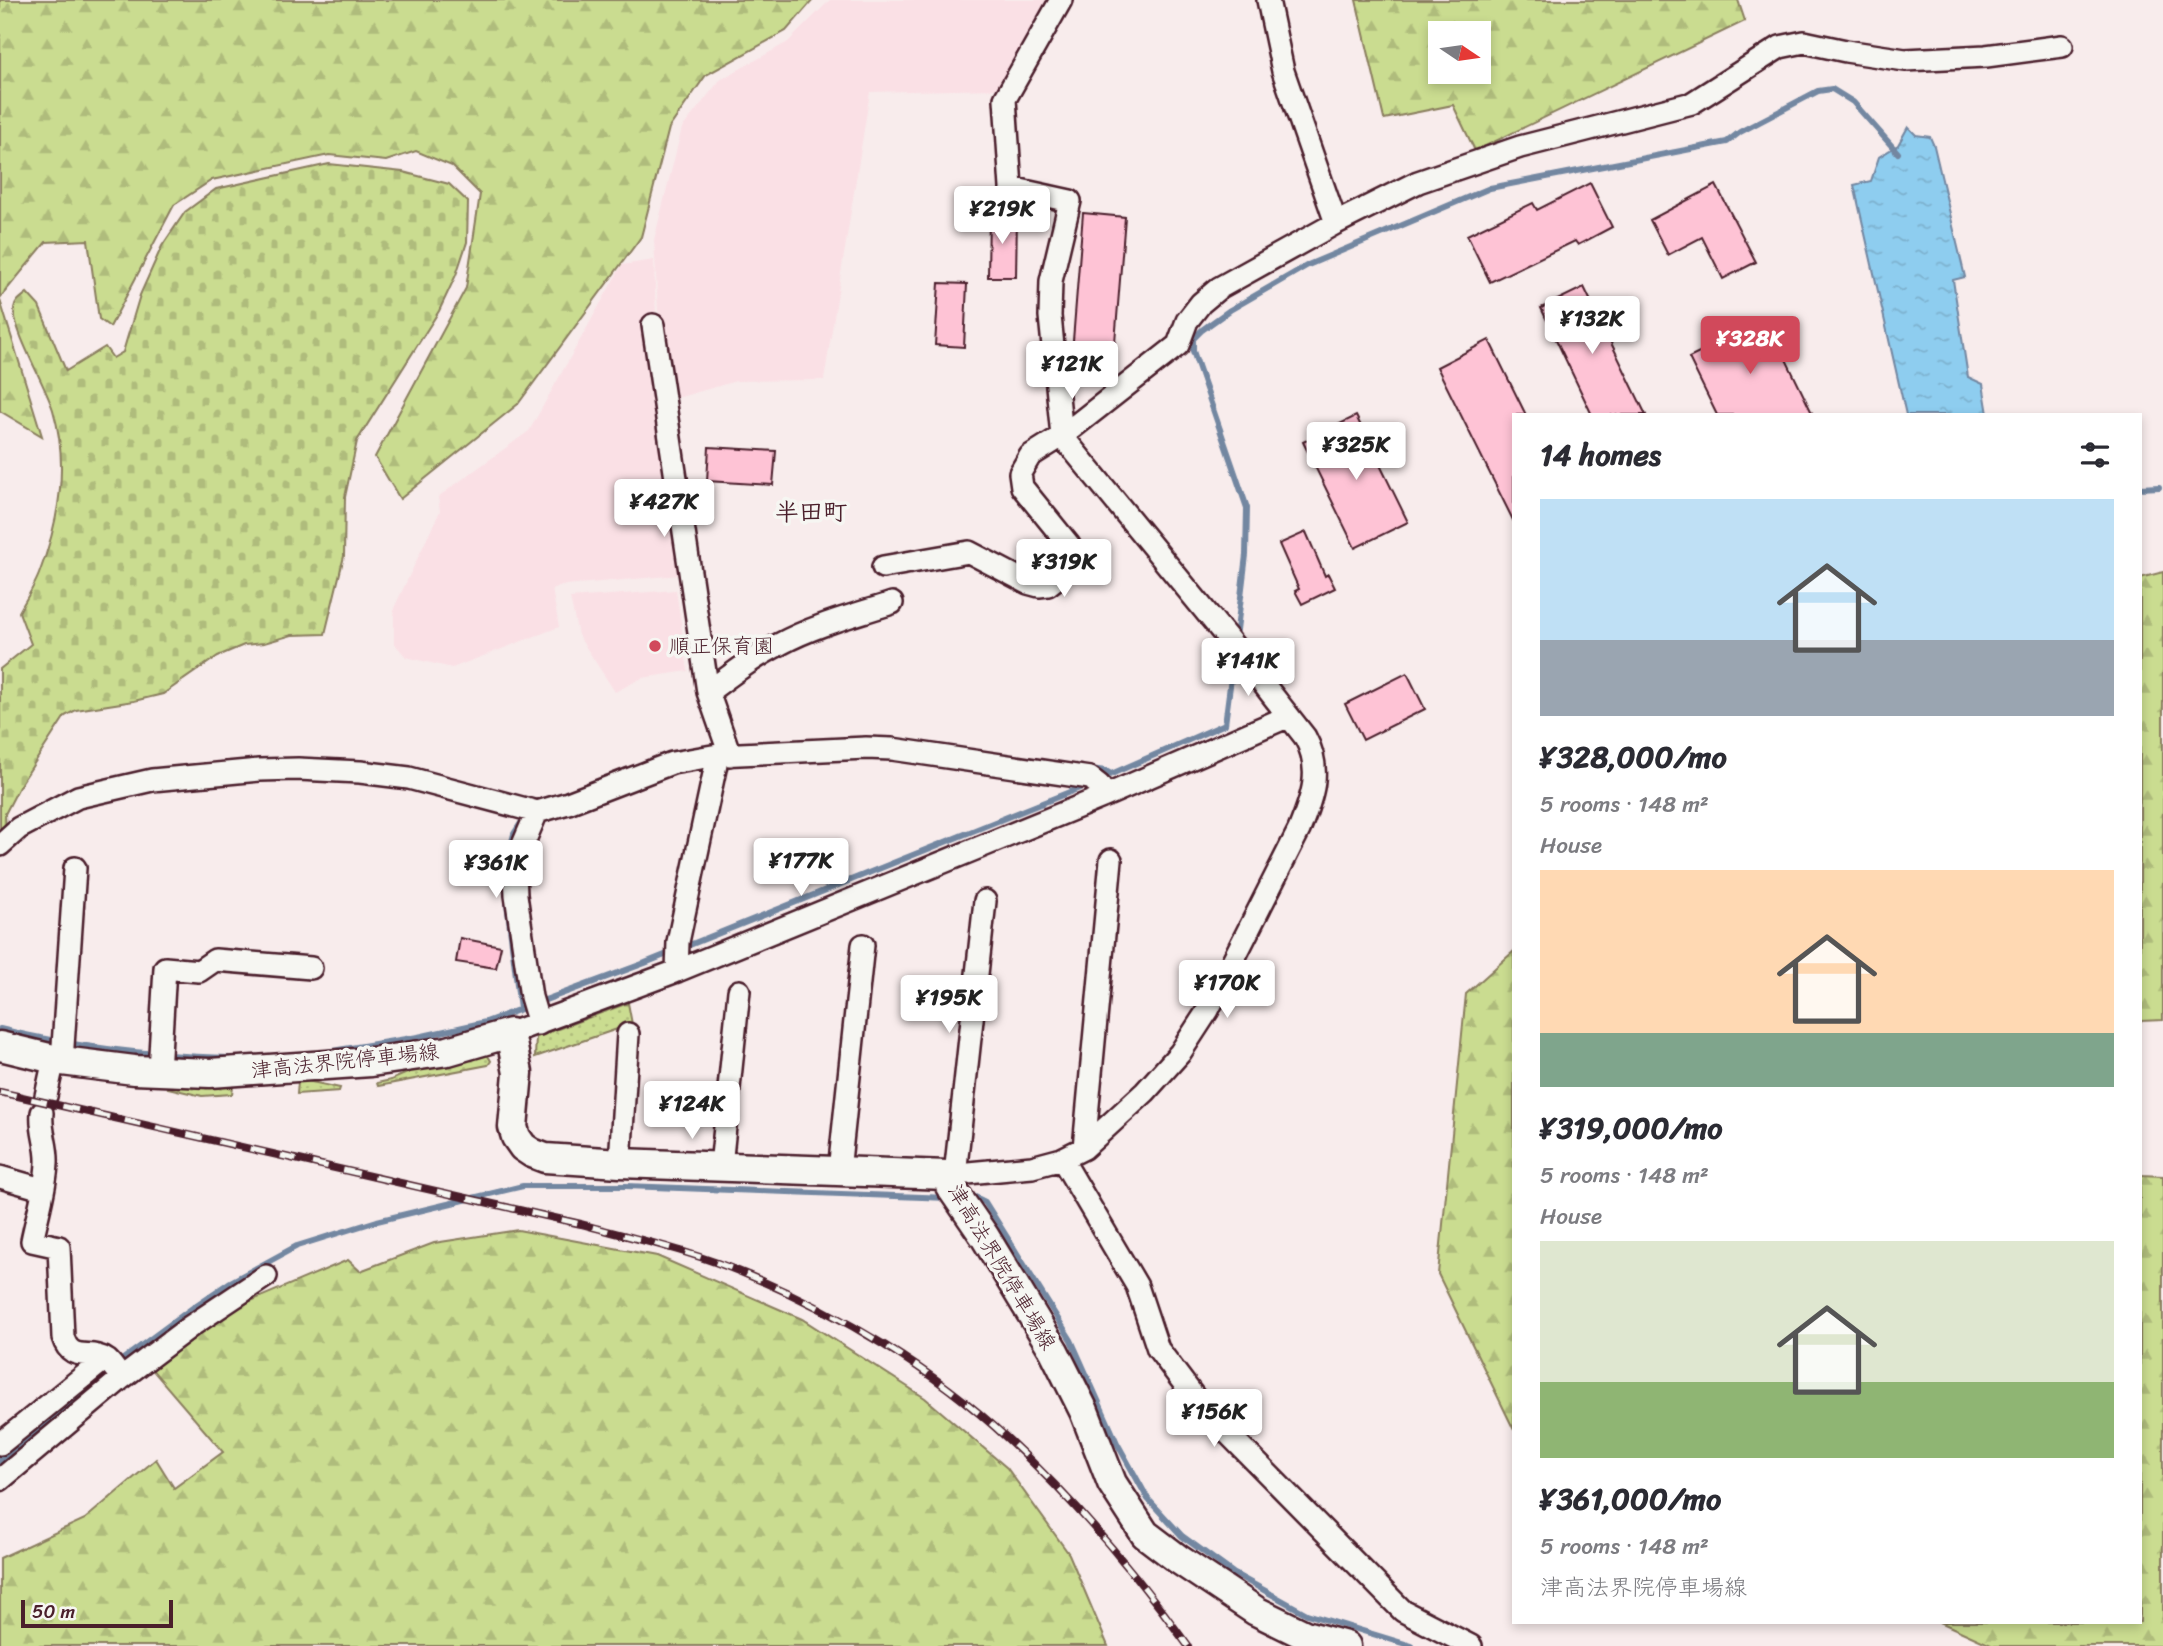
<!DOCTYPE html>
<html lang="en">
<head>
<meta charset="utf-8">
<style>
	:root { --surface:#fff; --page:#f7f7f7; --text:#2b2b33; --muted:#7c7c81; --accent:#d1495b }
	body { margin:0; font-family:Sriracha,"Klee One",sans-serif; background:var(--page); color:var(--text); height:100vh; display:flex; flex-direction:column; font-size:26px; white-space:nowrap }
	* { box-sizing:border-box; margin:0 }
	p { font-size:23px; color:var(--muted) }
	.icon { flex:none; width:38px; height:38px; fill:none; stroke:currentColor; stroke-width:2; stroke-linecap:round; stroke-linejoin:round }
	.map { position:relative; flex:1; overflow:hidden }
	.panel { position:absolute; left:1512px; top:413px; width:630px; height:1211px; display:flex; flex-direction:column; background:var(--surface); border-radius:0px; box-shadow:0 4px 10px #0003 }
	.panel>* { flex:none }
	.needle { width:46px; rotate:103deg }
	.controls { position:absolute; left:1428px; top:21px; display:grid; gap:14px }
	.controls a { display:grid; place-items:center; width:63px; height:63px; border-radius:0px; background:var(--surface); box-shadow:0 4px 10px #0003; font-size:35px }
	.scale { position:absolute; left:21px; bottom:18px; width:152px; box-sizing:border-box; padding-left:7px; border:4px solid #4a1f2b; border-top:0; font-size:19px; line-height:24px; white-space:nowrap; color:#4a1f2b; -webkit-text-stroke:5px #f6f6f2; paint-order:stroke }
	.price { position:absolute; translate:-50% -60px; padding:0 16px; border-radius:7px; background:#fff; color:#222; font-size:23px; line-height:46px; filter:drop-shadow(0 2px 4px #0008) }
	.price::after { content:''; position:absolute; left:50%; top:42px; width:21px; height:16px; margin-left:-10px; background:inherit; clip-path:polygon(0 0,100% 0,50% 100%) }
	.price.active { background:var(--accent); color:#fff }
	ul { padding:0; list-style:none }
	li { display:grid; align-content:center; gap:14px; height:371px; padding:0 28px }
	li span { display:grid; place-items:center; height:217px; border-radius:0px; color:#555 }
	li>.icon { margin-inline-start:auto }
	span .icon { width:126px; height:126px; fill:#fffc; stroke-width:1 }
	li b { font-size:30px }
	h2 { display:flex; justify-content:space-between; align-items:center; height:84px; padding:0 28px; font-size:30px }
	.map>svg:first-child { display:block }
	.built { fill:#fae0e5 }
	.grass { fill:url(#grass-dots); stroke:#8a7e5e; stroke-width:2 }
	.forest { fill:url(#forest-firs); stroke:#8a7e5e; stroke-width:2; fill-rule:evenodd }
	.cemetery { fill:url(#cemetery-stones); stroke:#8a7e5e; stroke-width:2 }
	.water { fill:url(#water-ripples); stroke:#7387a1; stroke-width:2 }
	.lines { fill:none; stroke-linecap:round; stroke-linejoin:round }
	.stream { stroke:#7387a1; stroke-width:6 }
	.building { fill:#fec3d5; stroke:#4a1f2b; stroke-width:2 }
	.minor-casing { stroke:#4a1f2b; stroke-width:26 }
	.major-casing { stroke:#4a1f2b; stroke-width:33 }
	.minor { stroke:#f6f6f2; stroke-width:21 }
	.major { stroke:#f6f6f2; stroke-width:28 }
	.rail-casing { stroke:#4a1f2b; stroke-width:8 }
	.rail { stroke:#f6f6f2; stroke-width:5; stroke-dasharray:16; stroke-linecap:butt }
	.poi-dot { fill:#d1495b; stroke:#f6f6f2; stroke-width:2.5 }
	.labels { text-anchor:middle; stroke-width:7; stroke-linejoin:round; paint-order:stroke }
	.poi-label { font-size:21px; fill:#4a1f2b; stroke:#f6f6f2; text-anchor:start }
	.street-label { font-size:21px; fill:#4a1f2b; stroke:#f6f6f2 }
	.quarter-label { font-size:24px; font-weight:bold; fill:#4a1f2b; stroke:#f6f6f2 }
</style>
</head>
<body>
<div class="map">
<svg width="2163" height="1646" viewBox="0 0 2163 1646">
	<defs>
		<pattern id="grass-dots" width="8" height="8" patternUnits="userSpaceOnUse" patternTransform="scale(1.75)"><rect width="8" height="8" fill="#cadc90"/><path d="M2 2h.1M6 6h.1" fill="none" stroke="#afbc7c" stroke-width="1.8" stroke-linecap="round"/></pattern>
		<pattern id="forest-firs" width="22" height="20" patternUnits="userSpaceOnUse" patternTransform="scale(1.75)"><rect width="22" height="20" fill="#cadc90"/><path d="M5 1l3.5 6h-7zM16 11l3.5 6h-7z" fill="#afbc7c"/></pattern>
		<pattern id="cemetery-stones" width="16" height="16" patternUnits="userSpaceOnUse" patternTransform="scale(1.75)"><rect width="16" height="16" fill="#cadc90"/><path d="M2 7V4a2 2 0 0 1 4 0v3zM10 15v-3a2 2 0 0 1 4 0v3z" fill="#afbc7c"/></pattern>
		<pattern id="water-ripples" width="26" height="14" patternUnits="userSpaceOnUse" patternTransform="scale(1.75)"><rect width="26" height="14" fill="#8ecdef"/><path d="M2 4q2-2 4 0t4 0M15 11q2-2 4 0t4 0" fill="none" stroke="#7cb0cd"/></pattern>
	</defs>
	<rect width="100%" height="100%" fill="#f8ecec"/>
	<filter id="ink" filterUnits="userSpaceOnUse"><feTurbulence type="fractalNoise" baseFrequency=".0143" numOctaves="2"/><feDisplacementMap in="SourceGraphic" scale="14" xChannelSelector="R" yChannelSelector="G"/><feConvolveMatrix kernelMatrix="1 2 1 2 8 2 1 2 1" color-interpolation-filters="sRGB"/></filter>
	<g filter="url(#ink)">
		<!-- built -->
		<path class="built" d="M830,0H1049L997,89L870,92L824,380L736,381L677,398L661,316L658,311L654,240L682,128L720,80L788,42Z
			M654,260L656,316L643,320L680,575L566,585L552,589L559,627L452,668L406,657L394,643V608L440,511L438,497L529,431L622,265Z
			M676,590L688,671L642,678L615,692L578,635L570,598Z"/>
		<!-- grass -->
		<path class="grass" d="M628,1003L632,1024L535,1057L536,1037Z
			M487,1054L491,1061L488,1065L378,1086L377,1083L391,1080L421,1067Z
			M307,1081L340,1088L339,1091L297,1094L298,1082Z
			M169,1084L233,1086L232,1094L202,1096L168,1088Z"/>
		<!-- forest -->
		<path class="forest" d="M0,0H813L786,31L706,75L669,128L641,237L518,404L400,499L375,457L466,288L480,194L452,166L416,151L386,161L329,155L212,180L174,205L110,327L99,319L88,240L46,242L0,298Z
			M1356,0H1738L1745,21L1475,151L1453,105L1384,119ZM1479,33V72H1440V33Z
			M0,300L42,436L0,411Z
			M2163,572V1020L2140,1021V578Z
			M1514,951V1430L1438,1274L1466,994Z
			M2140,1175L2163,1176V1646H1993L1940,1622H2140Z
			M518,1230L657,1256L802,1319L925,1398L1007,1468L1069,1554L1108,1646H0V1558L85,1519L156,1459L174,1488L223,1452L149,1366L220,1314L348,1260L360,1271L434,1243Z"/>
		<!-- cemetery -->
		<path class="cemetery" d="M329,164L403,172L449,184L468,202L467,242L456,275L439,311L357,441L345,497L344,556L325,634L292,635L264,643L244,645L218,656L163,694L134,701L76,710L65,716L20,785L5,814L6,830L0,836V669L31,644L19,612C26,599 34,587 39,574C59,522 69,464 53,410C45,384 14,333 14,309C15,301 21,298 27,293L39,306L66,371L105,347L113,358L123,352L140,295L162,246L185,212L216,189Z"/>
		<!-- water -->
		<path class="water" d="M1908,127L1916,135L1930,137L1934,146L1965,277L1953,280L1968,377L1983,384L1988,414L1986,415H1906L1854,185L1871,181L1879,157L1898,145Z"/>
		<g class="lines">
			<!-- stream -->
			<path class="stream" d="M2140,488L2159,487
				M1236,638L1246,555L1247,508L1193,351V339L1202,330L1230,310L1308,265L1490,188L1727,142L1740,132L1818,91L1832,89L1853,102L1898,153
				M1090,769L1106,771L1111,774
				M1100,779L1225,724L1234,655
				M505,868L514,834L525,817
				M507,903L520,1009
				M0,1029C75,1048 151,1056 228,1058
				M326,1052L418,1037L486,1022L645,963L1087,785
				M967,1197H975L985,1202L1071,1340L1117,1443L1148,1499L1182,1536L1233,1573L1307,1614L1412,1646
				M0,1461L122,1360L198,1304L229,1283L297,1246L377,1221L523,1186H626L949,1198"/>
		</g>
		<!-- building -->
		<path class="building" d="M1590,183L1612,227L1578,245L1575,241L1490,282L1467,235L1533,203L1537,210Z
			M1716,185L1756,262L1723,279L1702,237L1668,255L1650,220Z
			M1083,213L1125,217L1112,380L1109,382L1070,379Z
			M989,214H1017L1016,277H988Z
			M939,283L967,284L964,347L935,345Z
			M1584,287L1646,415H1592L1541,308Z
			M1767,320L1813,415H1717L1689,358Z
			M1489,340L1526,415H1514V522L1437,367Z
			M1356,416L1408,522L1355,548L1303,442Z
			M709,447L776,451L773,485L707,481Z
			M1306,532L1325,576L1328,574L1335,588L1302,604L1295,591L1299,589L1279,544Z
			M1407,673L1425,709L1363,740L1345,704Z
			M460,938L501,946L496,968L456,962Z"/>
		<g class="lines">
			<!-- minor casing -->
			<g class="minor-casing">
				<path id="minor" d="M1268,0L1283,71L1336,223
					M653,325L708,692L730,755
					M883,567L969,552L1028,583L1039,586L1048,585L1057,578L1070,563L1072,556L1069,545L1022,487L1020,473L1030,456L1062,436L1050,316L1051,281L1070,201L1011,188L1005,99L1061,0
					M708,692C731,675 754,657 780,644C815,625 855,615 892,603
					M537,812L519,854L515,872L516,895L531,997L539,1024
					M0,845L19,828L78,797L152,780L259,770L298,769L360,772L409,778L537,812L568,803L672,763L718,755L866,748L892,749L1090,778L1099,785L1105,796
					M677,971L678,942L718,755
					M510,1033L677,971L1105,796L1289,716
					M62,1061L75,868
					M159,1071L165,968L199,971L215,960L311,968
					M46,1096L54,1059
					M42,1113C40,1131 48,1145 47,1163C46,1188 37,1216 32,1241L59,1247L63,1337C71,1364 90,1348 107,1360C112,1364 117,1373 122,1378
					M1084,1148L1111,860
					M1062,1159L1137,1286L1158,1349L1201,1406L1403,1611L1471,1646
					M620,1163L628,1034
					M721,1166L739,991
					M839,1171L863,945
					M947,1175L1032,1167L1062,1159L1084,1148L1145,1092L1180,1053L1208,1010L1299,830C1312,798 1323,770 1305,737L1229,640L1062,436L1178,345L1187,321L1201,303L1219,288L1336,223L1418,182L1520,147L1692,103L1780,47L1804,42L1846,51L1905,60L1986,56L2062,46
					M955,1175L985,901
					M0,1177L42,1189
					M0,1444L105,1359
					M0,1480L122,1378L191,1326L266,1276"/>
			</g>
			<!-- major casing -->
			<g class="major-casing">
				<path id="major" d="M0,1046L62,1061L134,1070L210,1073L371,1062L448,1051L510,1033L518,1073L513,1127L516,1137L523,1147L532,1153L545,1158L620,1163L947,1175L950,1186L985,1237L1054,1351L1084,1411L1112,1483L1145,1534L1178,1559L1256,1611L1305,1635L1346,1646"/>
			</g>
			<!-- minor -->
			<use href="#minor" class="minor"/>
			<!-- major -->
			<use href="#major" class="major"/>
			<!-- rail casing -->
			<g class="rail-casing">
				<path id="rail" d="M0,1092L581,1224C637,1239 695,1252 748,1275C841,1314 933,1369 1007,1438C1074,1500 1135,1572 1188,1646"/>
			</g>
			<!-- rail -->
			<use href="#rail" class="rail"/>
		</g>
	</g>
	<!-- markers -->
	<circle class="poi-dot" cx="655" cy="646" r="7"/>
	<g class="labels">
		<!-- poi labels -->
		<g class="poi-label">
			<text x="669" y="653">順正保育園</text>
		</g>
		<!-- street labels -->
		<g class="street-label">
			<text transform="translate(345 1061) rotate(-6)" y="7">津高法界院停車場線</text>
			<text transform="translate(1002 1267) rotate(59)" y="7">津高法界院停車場線</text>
		</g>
		<!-- quarter labels -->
		<g class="quarter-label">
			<text x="811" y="520">半田町</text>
		</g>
	</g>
</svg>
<div class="controls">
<a><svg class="needle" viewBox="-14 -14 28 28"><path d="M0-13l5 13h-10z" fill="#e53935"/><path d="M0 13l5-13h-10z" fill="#7c7c81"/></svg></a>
</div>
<div class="scale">50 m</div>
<b class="price" style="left:1002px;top:246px">¥219K</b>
<b class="price" style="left:1592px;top:356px">¥132K</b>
<b class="price active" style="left:1750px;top:376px">¥328K</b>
<b class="price" style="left:1072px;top:401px">¥121K</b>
<b class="price" style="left:1356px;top:482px">¥325K</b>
<b class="price" style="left:664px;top:539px">¥427K</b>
<b class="price" style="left:1064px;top:599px">¥319K</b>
<b class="price" style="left:1248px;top:698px">¥141K</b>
<b class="price" style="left:801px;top:898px">¥177K</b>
<b class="price" style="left:496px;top:900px">¥361K</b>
<b class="price" style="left:1227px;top:1020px">¥170K</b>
<b class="price" style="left:949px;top:1035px">¥195K</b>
<b class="price" style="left:692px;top:1141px">¥124K</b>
<b class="price" style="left:1214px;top:1449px">¥156K</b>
<section class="panel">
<h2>14 homes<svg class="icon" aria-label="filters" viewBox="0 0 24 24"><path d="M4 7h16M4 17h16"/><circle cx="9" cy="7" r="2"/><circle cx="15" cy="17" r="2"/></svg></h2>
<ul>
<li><span style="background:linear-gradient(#bfe0f5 65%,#9aa5b1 0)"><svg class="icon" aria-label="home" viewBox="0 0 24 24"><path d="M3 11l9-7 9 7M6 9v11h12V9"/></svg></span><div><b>¥328,000/mo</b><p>5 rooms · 148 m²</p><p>House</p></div></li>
<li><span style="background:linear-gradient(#ffd9b3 75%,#7fa58c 0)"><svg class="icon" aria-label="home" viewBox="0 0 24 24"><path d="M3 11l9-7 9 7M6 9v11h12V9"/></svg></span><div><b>¥319,000/mo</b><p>5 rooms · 148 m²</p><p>House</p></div></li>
<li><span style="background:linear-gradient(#dfe7d0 65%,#8fb573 0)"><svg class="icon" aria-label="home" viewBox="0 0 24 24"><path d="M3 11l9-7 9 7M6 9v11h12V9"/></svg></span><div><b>¥361,000/mo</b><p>5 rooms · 148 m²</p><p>津高法界院停車場線</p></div></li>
</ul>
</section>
</div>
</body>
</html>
